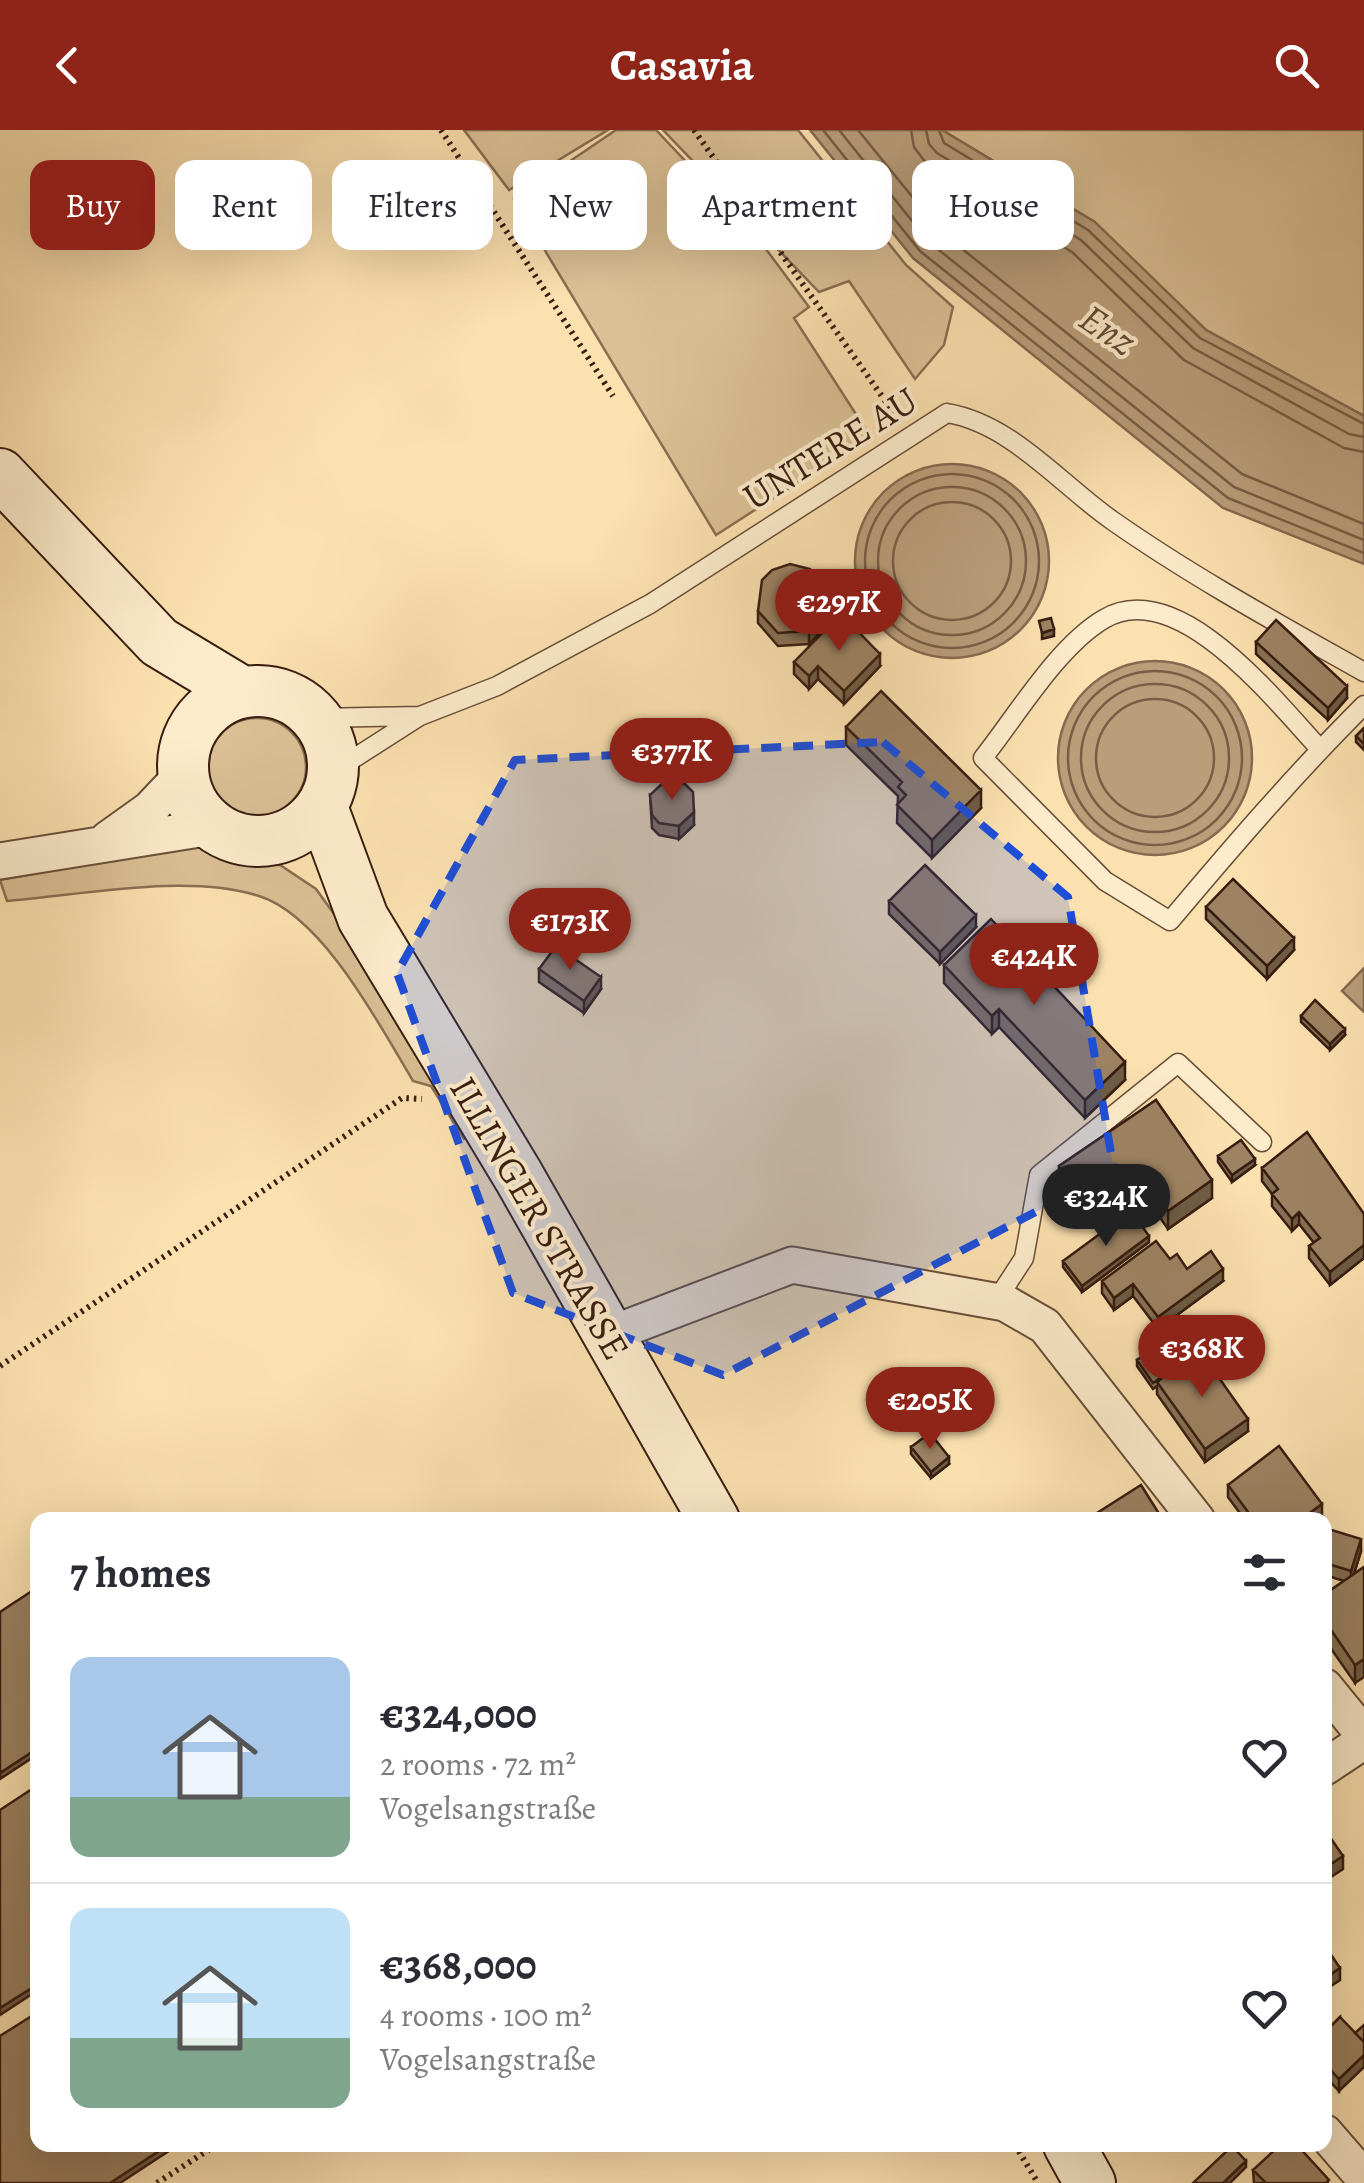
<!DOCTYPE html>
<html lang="en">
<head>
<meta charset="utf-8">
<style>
	:root { --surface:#fff; --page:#f2f2f3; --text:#2b2b33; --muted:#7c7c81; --line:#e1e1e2; --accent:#8f2418 }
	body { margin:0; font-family:Alegreya,serif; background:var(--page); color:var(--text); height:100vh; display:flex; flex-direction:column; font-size:38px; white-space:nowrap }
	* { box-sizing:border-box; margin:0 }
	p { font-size:32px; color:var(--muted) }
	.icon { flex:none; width:55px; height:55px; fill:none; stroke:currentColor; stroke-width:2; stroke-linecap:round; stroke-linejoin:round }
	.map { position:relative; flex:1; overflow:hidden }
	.details { position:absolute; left:30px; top:1382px; width:1302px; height:640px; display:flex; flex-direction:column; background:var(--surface); border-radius:20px; box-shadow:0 10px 40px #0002 }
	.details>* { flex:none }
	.guide { position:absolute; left:30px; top:30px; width:1305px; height:90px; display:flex; gap:20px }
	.price { position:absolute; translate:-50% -85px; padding:0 22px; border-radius:35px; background:var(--accent); color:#fff; font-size:32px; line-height:65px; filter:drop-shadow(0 2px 5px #0008) }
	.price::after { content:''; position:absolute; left:50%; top:60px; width:30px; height:22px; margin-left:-15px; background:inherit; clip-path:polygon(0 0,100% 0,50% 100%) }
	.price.selected { background:#222; color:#fff }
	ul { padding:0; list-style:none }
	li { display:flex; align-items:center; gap:30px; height:250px; padding:0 40px }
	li+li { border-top:2px solid var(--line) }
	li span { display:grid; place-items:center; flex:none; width:280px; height:200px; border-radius:20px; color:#555 }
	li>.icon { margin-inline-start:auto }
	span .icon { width:120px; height:120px; fill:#fffc; stroke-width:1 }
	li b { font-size:42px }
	h2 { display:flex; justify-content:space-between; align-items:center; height:120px; padding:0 40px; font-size:42px }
	.pill { padding:0 35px; border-radius:20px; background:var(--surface); box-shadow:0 10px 40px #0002; font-size:35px; line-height:90px }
	.pill.selected { background:var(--accent); color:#fff }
	header { display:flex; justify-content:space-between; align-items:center; height:130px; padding:0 40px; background:var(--accent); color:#fff; font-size:45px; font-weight:700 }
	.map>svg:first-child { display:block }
	.green { fill:#dbc095; stroke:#896e52; stroke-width:2.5 }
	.water { fill:#b99e7a; stroke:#856a50; stroke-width:2.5 }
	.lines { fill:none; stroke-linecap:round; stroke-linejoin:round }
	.shore { stroke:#785e45; stroke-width:2.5 }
	.lane-casing { stroke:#684e38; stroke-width:21 }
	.street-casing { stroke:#684e38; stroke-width:39 }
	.secondary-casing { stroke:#371d10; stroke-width:54 }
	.path { stroke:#371d10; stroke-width:6; stroke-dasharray:2.5 5; stroke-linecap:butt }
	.lane { stroke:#fdeccc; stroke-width:18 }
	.street { stroke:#fdeccc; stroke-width:35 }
	.secondary { stroke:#fdeccc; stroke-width:50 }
	.wall { fill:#877155; stroke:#371d10; stroke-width:2.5 }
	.shaded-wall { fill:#6e5c45; stroke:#371d10; stroke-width:2.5 }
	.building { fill:#9d8363; stroke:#371d10; stroke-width:2.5 }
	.marked { fill:#1d4ed8; fill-opacity:0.2; stroke:#1d4ed8; stroke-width:8; stroke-dasharray:20 12; stroke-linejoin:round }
	.labels { text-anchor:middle; stroke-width:8; stroke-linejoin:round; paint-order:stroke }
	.street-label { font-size:38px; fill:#371d10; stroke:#fdeccc }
	.water-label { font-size:40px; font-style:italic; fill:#644a35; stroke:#fdeccc }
</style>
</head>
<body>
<header><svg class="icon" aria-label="back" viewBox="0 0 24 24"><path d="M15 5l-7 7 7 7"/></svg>Casavia<svg class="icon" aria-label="search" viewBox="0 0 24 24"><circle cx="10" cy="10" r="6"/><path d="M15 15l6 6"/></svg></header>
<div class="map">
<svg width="1364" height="2053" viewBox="0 0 1364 2053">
	<rect width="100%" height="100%" fill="#fce1b0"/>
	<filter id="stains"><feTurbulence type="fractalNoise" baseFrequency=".002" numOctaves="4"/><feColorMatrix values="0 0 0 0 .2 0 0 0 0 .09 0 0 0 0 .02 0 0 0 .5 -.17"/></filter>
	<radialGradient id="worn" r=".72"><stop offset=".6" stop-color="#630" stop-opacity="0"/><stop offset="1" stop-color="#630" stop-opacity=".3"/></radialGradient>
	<!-- green -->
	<path class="green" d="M464,0H608L509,60Z
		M616,0H656L757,107L809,177L794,188L870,306L716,405L514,69Z
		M663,0H798L906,135L953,177L944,215L915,249L849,151L819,162Z
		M942,0H1364V286L1206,200L1094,92Z
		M208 637a49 49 0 1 1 98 0a49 49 0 1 1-98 0Z
		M199,714L250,732L280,735L316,759L365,827L469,1007L464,1009L431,956L413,951C380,896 323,786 259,766C187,743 82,765 7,771L0,750Z"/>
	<!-- water -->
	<path class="water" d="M810,0H942L1095,92L1206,200L1364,286V434L1223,378L913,128Z
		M855 431a97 97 0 1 1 194 0a97 97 0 1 1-194 0Z
		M1058 628a97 97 0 1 1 194 0a97 97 0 1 1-194 0Z
		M1364,838V882L1342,861Z"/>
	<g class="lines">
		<!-- shore -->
		<path class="shore" d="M823,0L920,121L1228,368L1364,423
			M839,0L929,112L1234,357L1364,410
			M858,0L940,101L1242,344L1364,394
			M911,0L914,17L926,33L1072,122L1184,230L1344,318L1364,322
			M926,0L929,14L937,23L1081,110L1193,218L1349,304L1364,307
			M939,0L944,13L1088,100L1200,208L1364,294
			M865 431a87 87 0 1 1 174 0a87 87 0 1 1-174 0Z
			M878 431a74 74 0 1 1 148 0a74 74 0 1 1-148 0Z
			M893 431a59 59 0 1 1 118 0a59 59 0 1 1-118 0Z
			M1068 628a87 87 0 1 1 174 0a87 87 0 1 1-174 0Z
			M1081 628a74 74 0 1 1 148 0a74 74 0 1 1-148 0Z
			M1096 628a59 59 0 1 1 118 0a59 59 0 1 1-118 0Z"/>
		<!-- lane casing -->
		<g class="lane-casing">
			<path id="lane" d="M316,588L420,586
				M1320,619C1276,572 1178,445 1104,489C1058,516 1017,585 983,628L1105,751L1170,791C1233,716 1295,644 1364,575
				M334,641L420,586L497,556L650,474L947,283C1012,294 1060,354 1113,391C1193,447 1279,494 1364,542
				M996,1171L1024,1128L1039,1045L1178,933L1262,1012"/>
		</g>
		<!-- street casing -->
		<g class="street-casing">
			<path id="street" d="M108,709L150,679L183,644
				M0,731L212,697
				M608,1205L792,1135L1005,1173L1045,1196L1197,1390
				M1325,1557L1364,1605
				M1325,1637L1364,1611
				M1325,2003L1364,2048"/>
		</g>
		<!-- secondary casing -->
		<g class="secondary-casing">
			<path id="secondary" d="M0,344L159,512L242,562
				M183 636a75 75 0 1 1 150 0a75 75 0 1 1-150 0Z
				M322,677L363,788L519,1047L714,1390
				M1069,2015L1090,2053"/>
		</g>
		<!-- path -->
		<path class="path" d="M441,0L613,266
			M694,0L898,289
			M0,1236L402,968L422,969
			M1015,2015L1038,2053
			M157,2053L216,2015"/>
		<!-- lane -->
		<use href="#lane" class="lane"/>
		<!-- street -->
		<use href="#street" class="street"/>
		<!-- secondary -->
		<use href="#secondary" class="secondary"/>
	</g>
	<!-- wall -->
	<path class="wall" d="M758,481L827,483L823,499L809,514L778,516L758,493Z
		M1256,512L1347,568L1328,590L1256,524Z
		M794,532L880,536L844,574L818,549L809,559L794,544Z
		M846,597L981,678L932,728L897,693L898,666L846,615Z
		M1364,598V620L1356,612V606Z
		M650,665L694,695L679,709L659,705L652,698Z
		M889,771L976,797L940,834L889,784Z
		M1206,777L1294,820L1267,849L1206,789Z
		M944,835L1125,950L1085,988L999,897L992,904L944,853Z
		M539,839L601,859L584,883L539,852Z
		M1301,886L1345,905L1330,920L1301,892Z
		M1156,970L1212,1068L1168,1099L1140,1059L1088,1096L1059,1054V1036Z
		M1218,1026L1255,1035L1232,1052L1218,1032Z
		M1262,1038L1364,1084V1128L1330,1155L1309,1128V1116L1314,1113L1299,1094L1292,1101L1272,1076V1064L1262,1051Z
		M1149,1112L1082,1162L1063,1137V1131Z
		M1170,1129L1187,1139L1223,1151L1158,1199L1133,1166L1114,1180L1102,1163V1151Z
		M1137,1230L1180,1236L1248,1301L1205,1332L1157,1264V1256L1153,1259L1137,1236Z
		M911,1317L949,1334L931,1348L911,1324Z
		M1228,1355L1322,1386L1316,1390H1245L1228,1367Z
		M1325,1398L1361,1421L1354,1444L1364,1437L1355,1553L1325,1510V1464L1344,1451L1325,1445Z
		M1340,1887L1339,1961L1325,1946V1902Z
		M1253,2040L1329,2053H1254Z"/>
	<!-- shaded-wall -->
	<path class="shaded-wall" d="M827,471V483L823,499L809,514V501Z
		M1054,499V506L1042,509V503Z
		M880,524V536L844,574V561Z
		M818,536V549L809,559V546Z
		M1347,556V568L1328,590V578Z
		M981,660V678L932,728V710Z
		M694,682V695L679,709V696Z
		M976,785V797L940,834V822Z
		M1294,808V820L1267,849V836Z
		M601,847V859L584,883V871Z
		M999,879V897L992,904V886Z
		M1345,899V905L1330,920V914Z
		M1125,932V950L1085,988V970Z
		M1255,1029V1035L1232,1052V1045Z
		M1140,1041V1059L1088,1096V1078Z
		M1212,1050V1068L1168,1099V1081Z
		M1299,1082V1094L1292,1101V1089Z
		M1149,1106V1112L1082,1162V1156Z
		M1364,1115V1128L1330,1155V1142Z
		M1223,1139V1151L1158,1199V1187Z
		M1133,1154V1166L1114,1180V1168Z
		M1248,1289V1301L1205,1332V1319Z
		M949,1327V1334L931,1348V1342Z
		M1322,1374V1386L1316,1390H1300Z
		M1361,1409V1421L1351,1453V1441Z
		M1364,1529V1547L1355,1553V1535Z
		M38,1618V1624L0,1649V1643Z
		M1343,1726V1739L1325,1751V1738Z
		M1340,1838V1850L1325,1860V1848Z
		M38,1854V1860L0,1885V1878Z
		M1364,1925V1937L1339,1961V1949Z
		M168,2015H178L120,2053H110Z
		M1234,2015H1244L1234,2024Z
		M1246,2031V2037L1230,2053H1223Z"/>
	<!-- building -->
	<path class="building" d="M790,434L810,439L823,453L827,471L823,487L809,501L778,503L758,481L762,450L772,440Z
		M841,484L880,524L844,561L818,536L809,546L794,532Z
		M1051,488L1054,499L1042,503L1039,491Z
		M1276,490L1347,556L1328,578L1256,512Z
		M881,561L981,660L932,710L897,675L906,665L898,657L902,652L846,597Z
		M1364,598V614L1356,606Z
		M665,651L685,654L693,662L694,682L679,696L659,693L652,685L650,665Z
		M925,735L976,785L940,822L889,771Z
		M1233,749L1294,808L1267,836L1206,777Z
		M991,789L1125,932L1085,970L999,879L992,886L944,835Z
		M556,816L601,847L584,871L539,839Z
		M1315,870L1345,899L1330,914L1301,886Z
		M1156,970L1212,1050L1168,1081L1140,1041L1088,1078L1059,1036Z
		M1307,1002L1364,1084V1115L1330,1142L1309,1116L1320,1108L1299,1082L1292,1089L1272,1064L1278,1059L1262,1038Z
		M1241,1010L1255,1029L1232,1045L1218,1026Z
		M1131,1081L1149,1106L1082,1156L1063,1131Z
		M1156,1111L1170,1129L1177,1124L1187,1139L1211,1121L1223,1139L1158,1187L1133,1154L1114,1168L1102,1151Z
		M1163,1211L1180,1234L1153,1253L1137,1230Z
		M1200,1221L1248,1289L1205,1319L1157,1252Z
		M930,1303L949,1327L931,1342L911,1317Z
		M1279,1316L1322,1374L1300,1390H1254L1228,1355Z
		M1141,1355L1163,1390H1086Z
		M1325,1398L1361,1409L1351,1441L1325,1433Z
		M1364,1437V1529L1355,1535L1325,1491V1464Z
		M38,1457V1618L0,1643V1482Z
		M38,1655V1854L0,1878V1680Z
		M1325,1700L1343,1726L1325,1738Z
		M1325,1816L1340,1838L1325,1848Z
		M38,1882V2015H168L110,2053H0V1906Z
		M1340,1887L1364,1912V1925L1339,1949L1325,1934V1902Z
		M1364,1895V1912L1355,1903Z
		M1280,2015H1297L1329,2050L1326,2053H1266L1253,2040Z
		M1232,2016L1246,2031L1223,2053H1193Z"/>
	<!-- marked area -->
	<path class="marked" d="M883,612L1068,767L1114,1041L723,1245L513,1163L397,843L515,630Z"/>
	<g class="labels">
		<!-- street labels -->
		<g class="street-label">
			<text transform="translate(830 318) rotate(-32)" y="13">UNTERE AU</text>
			<text transform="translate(540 1088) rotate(60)" y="13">ILLINGER STRASSE</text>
		</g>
		<!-- water labels -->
		<g class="water-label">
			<text transform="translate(1108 199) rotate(34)" y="14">Enz</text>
		</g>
	</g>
	<rect width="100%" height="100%" filter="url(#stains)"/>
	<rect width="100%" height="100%" fill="url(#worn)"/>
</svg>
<b class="price" style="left:839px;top:524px">€297K</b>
<b class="price" style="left:672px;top:673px">€377K</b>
<b class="price" style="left:570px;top:843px">€173K</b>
<b class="price" style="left:1034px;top:878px">€424K</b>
<b class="price selected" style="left:1106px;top:1119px">€324K</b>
<b class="price" style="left:1202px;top:1270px">€368K</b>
<b class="price" style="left:930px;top:1322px">€205K</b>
<div class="guide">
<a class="pill selected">Buy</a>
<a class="pill">Rent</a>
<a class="pill">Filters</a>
<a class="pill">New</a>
<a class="pill">Apartment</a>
<a class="pill">House</a>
</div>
<section class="details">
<h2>7 homes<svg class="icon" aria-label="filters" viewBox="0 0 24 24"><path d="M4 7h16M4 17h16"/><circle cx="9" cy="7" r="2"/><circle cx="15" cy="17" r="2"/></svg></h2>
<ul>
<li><span style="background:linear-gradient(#a9c7e8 70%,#7fa58c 0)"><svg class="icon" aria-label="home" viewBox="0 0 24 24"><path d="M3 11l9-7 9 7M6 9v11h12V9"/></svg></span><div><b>€324,000</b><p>2 rooms · 72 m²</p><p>Vogelsangstraße</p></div><svg class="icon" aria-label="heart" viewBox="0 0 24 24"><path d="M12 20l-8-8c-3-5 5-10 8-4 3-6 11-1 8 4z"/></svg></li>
<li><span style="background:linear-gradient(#bfe0f5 65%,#7fa58c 0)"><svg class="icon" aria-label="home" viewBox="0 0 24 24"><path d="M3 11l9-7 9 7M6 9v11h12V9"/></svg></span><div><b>€368,000</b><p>4 rooms · 100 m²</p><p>Vogelsangstraße</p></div><svg class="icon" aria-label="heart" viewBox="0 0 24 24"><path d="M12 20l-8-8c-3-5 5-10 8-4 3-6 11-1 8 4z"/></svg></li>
</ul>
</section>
</div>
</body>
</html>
